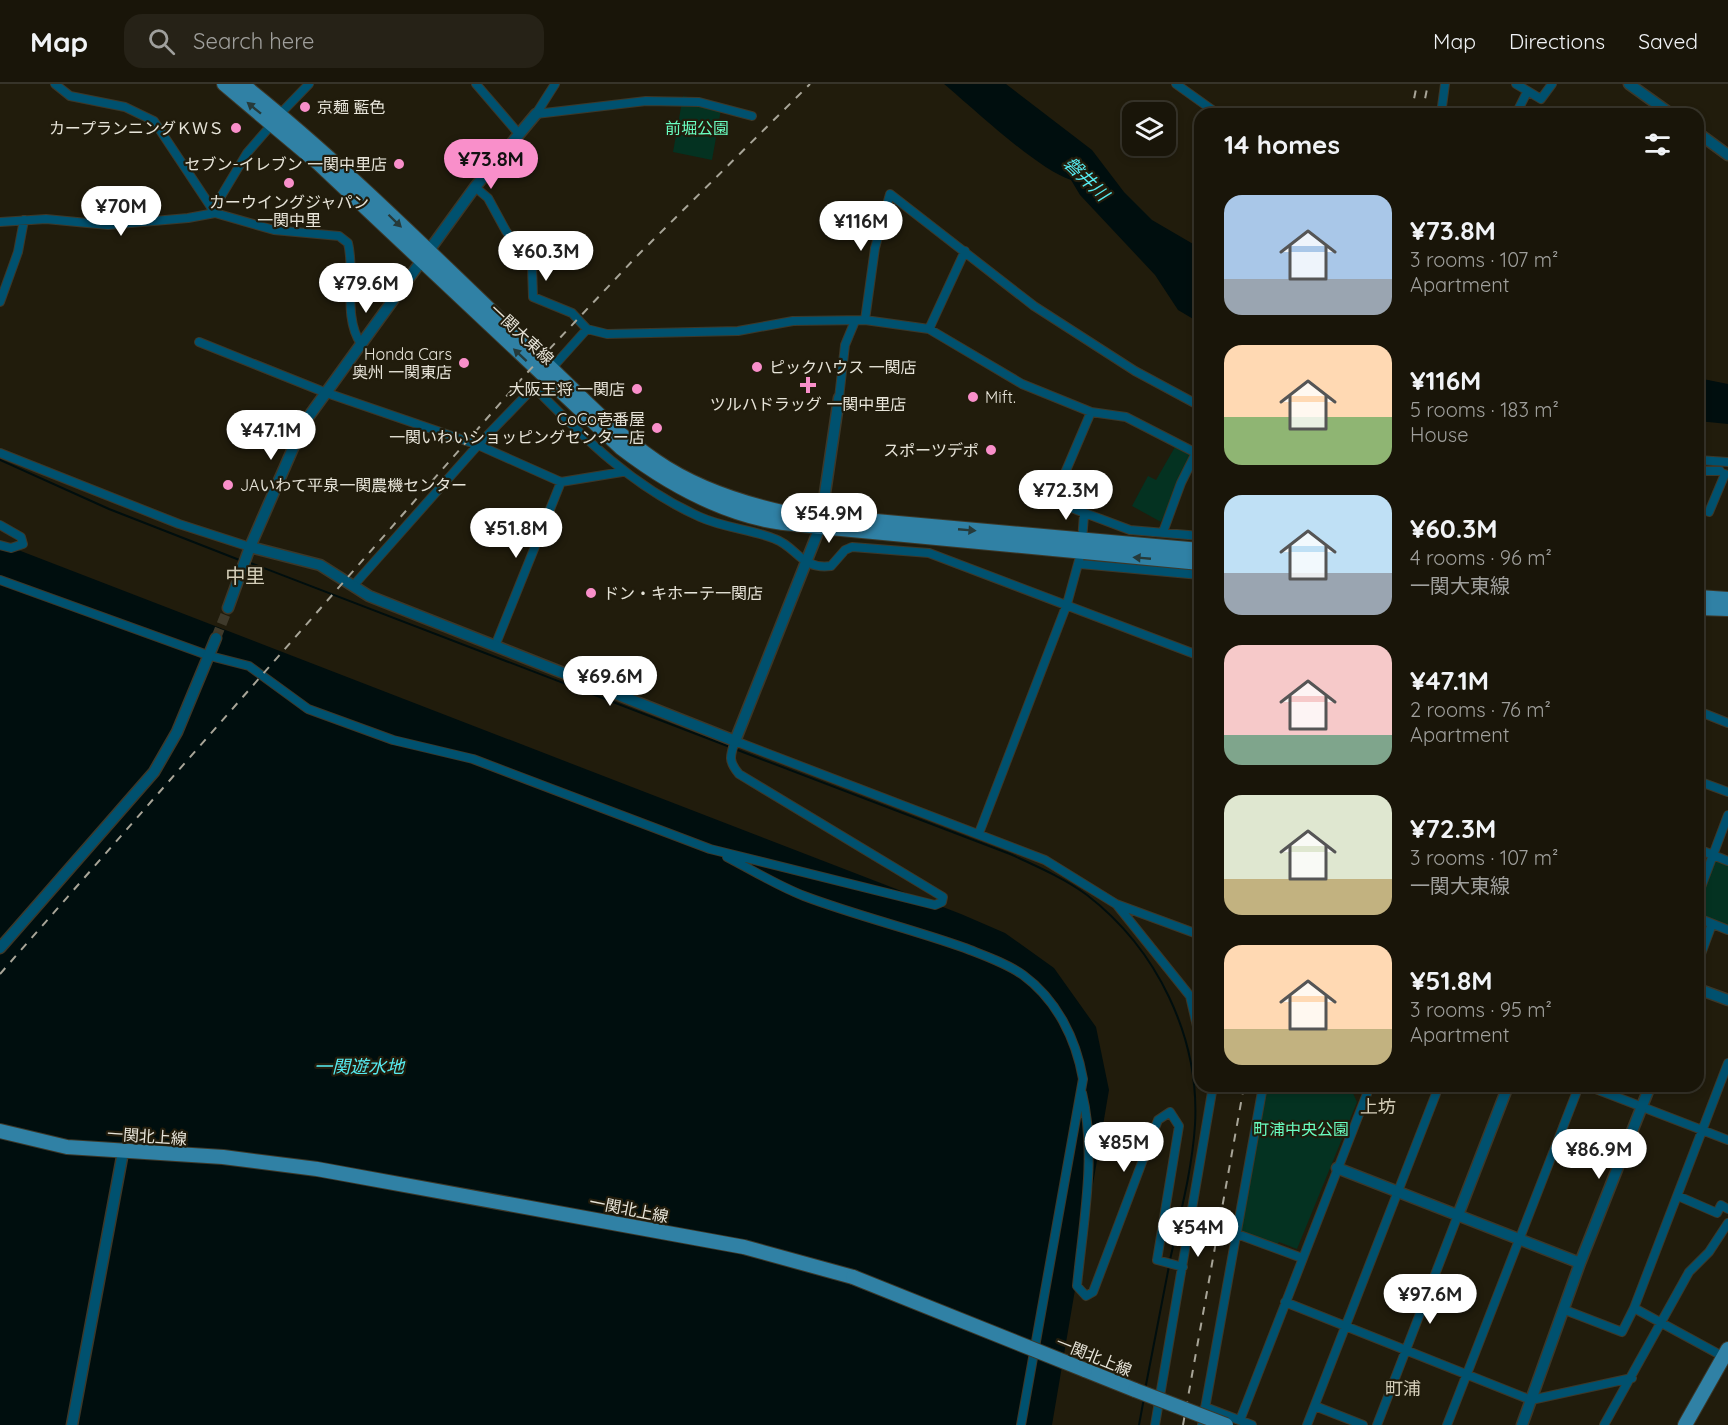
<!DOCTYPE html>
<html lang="en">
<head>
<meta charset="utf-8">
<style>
	:root { --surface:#191509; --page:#262217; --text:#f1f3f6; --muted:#9f9f9c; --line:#37342a; --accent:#f98fca }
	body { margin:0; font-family:Quicksand,"Noto Sans JP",sans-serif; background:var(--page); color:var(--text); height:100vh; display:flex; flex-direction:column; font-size:22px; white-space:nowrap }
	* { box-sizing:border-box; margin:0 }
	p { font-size:20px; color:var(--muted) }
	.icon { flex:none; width:33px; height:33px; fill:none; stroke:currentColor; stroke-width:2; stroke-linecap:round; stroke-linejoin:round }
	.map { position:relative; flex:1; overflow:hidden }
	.sheet { position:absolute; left:1194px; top:24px; width:510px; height:984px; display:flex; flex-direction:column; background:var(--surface); border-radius:18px; box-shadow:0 3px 9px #0003,0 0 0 2px var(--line) }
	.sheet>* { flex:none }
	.controls { position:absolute; left:1122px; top:18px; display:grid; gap:12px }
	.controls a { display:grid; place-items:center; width:54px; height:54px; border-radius:12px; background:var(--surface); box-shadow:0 3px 9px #0003,0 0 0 2px var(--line); font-size:30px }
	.price { position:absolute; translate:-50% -51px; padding:0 14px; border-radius:21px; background:#fff; color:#222; font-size:20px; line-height:39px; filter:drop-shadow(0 2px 3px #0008) }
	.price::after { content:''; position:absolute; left:50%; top:36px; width:18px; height:14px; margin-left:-9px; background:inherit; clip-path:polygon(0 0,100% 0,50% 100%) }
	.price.selected { background:var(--accent); color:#111 }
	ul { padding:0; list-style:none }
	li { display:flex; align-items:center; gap:18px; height:150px; padding:0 30px }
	li span { display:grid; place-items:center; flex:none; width:168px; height:120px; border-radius:18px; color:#555 }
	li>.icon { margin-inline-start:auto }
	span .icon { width:72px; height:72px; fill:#fffc; stroke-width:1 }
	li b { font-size:26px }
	h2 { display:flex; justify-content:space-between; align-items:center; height:72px; padding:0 30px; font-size:26px }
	header { display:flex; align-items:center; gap:36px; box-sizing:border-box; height:84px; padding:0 30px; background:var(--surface); border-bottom:2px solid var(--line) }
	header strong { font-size:28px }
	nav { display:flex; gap:33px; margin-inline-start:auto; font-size:21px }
	.search { width:420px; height:54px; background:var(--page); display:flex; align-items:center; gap:15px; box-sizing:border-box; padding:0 21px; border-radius:18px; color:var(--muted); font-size:22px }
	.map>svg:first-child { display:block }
	.green { fill:#043221 }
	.water { fill:#000e0e }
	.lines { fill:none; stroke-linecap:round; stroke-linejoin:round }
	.stream { stroke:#000e0e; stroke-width:2 }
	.tertiary-tunnel { stroke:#3f3a2b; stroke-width:10; stroke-dasharray:10 5; stroke-linecap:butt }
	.minor-casing { stroke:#3d3829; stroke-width:10 }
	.tertiary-casing { stroke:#3d3829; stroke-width:13 }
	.primary-casing { stroke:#3d3829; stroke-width:16 }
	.minor { stroke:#00516f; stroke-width:8 }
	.tertiary { stroke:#00516f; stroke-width:10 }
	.primary { stroke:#3081a5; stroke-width:14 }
	.rail { stroke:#a8a598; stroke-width:2; stroke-dasharray:8 8; stroke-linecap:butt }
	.primary-bridge-casing { stroke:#3d3829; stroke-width:16; stroke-linecap:butt }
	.primary-bridge { stroke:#3081a5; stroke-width:14 }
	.oneway { fill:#263a3a }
	.poi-dot { fill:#f98fca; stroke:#211c0c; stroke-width:2 }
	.labels { text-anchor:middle; stroke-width:4.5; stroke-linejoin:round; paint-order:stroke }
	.poi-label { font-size:16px; fill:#e7e4d9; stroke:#211c0c; text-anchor:end }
	.park-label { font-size:16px; fill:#69fec1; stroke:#211c0c }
	.street-label { font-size:16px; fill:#e7e4d9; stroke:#211c0c }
	.water-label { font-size:18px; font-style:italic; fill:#56ebf0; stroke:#211c0c }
	.neighbourhood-label { font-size:18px; fill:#d4ceb9; stroke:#211c0c }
	.quarter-label { font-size:20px; fill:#d4ceb9; stroke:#211c0c }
</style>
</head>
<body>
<header>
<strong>Map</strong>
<div class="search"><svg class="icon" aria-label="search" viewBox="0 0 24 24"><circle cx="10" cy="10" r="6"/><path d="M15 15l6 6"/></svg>Search here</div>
<nav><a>Map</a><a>Directions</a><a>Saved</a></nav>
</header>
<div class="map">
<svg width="1728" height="1341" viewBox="0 0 1728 1341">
	<rect width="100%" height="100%" fill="#211c0c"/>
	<!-- green -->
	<path class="green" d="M683,12L722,20L712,76L673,68Z
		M1175,363L1191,372L1161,438L1132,422L1148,392L1156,396Z
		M1716,777L1728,782V843L1698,831V816L1712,778Z
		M1266,1002H1339L1352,1007L1357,1018L1297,1165L1279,1158L1277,1161L1241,1147Z"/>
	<!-- water -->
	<path class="water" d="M944,0H1006L1092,66L1124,108L1152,136L1200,164V239L1178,226L1155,191L1080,111L1071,96C1037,85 974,25 944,0Z
		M1698,294L1728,300V340L1698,337Z
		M0,459L961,830L1005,849L1054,884L1096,943L1109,1006L1052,1341H0Z"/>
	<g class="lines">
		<!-- stream -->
		<path class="stream" d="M0,376L109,425L242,477
			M248,478L730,663
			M735,665L1010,770C1036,782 1064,794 1087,811C1157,865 1200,953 1195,1041C1192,1087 1180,1131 1170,1176
			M1145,1306L1169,1182
			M1139,1341L1144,1314"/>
		<!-- tertiary-tunnel -->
		<path class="tertiary-tunnel" d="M216,554L228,524"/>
		<!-- minor casing -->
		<g class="minor-casing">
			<path id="minor" d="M55,0L70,12L125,23L154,37L215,129
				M476,0L519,50
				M1176,0L1218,30
				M1516,0L1541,15L1552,0
				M280,30L309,0
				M536,30L646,17L699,18L752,32
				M536,30L555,0
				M1441,30L1445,0
				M1516,30L1527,8
				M475,103L488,114L506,147L532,182L533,213L572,229L587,245L607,250L738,247L793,237L865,236L929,245L1022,300L1091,328L1126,333L1200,371
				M214,124L247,69L273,39
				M0,138L46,135L108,141L188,134L215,129L274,146L339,152L348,159C356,191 342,232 361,260
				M0,218L18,168L24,136
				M865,236L875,164L890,110L1034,222L1135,287L1200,322
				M929,245L965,167
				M199,258L324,308L478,361L561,398L622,388
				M552,284L587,245
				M839,314L845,261L855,237
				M1091,328L1053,417L1130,446L1200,452
				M0,369L179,440L250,463
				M1698,376L1728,378
				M1698,390L1699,387H1720
				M1709,428L1725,390
				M0,441L21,453L23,460L11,464L0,461
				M1163,448L1181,399L1196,369
				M1082,457L1084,431
				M1080,480L1200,491
				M0,496L210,572L249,582L308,625L393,656L473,675L710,765L935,821L942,818L943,813L739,690C728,677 730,672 735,657L1045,776L1116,820L1200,851
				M353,502L478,361L534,303C585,355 633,403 700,433C724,444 751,445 775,455C797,463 801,486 831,482L845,466L852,463L929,469L1200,572
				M495,562L561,398
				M1698,627L1728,639
				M1698,697L1728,708
				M979,749L1067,520L1081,469
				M1698,765L1728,777
				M727,773C752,786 778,802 804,812C857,832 912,845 965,864C985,872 1006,879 1023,891C1057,916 1076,955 1083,995L1021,1341
				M1698,811L1728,731
				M1117,821L1190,912L1200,955
				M1698,834L1728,846
				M1698,878L1712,840
				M1588,1002L1728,1056
				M1082,1009C1097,1070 1083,1140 1077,1202L1086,1212L1093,1208L1158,1036L1170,1028L1179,1042L1157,1176L1183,1183
				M1678,1112L1717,1129L1721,1121L1728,1125
				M1237,1150L1302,1174
				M1285,1218L1531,1316L1632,1294
				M1634,1224L1728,979
				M1565,1226L1622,1248L1634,1224L1726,1274
				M1315,1322L1363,1341
				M1205,1323L1252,1341
				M1240,1336L1370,1002
				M1155,1341L1213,1002
				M1202,1341L1263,1002
				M1307,1341L1439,1002
				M1377,1341L1458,1131
				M1447,1341L1579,1002
				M1604,1341L1689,1188L1709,1168L1728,1139"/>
		</g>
		<!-- tertiary casing -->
		<g class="tertiary-casing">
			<path id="tertiary" d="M1629,0L1671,30
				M1698,49L1728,71
				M250,463L320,481L369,512L735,657L820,443L839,314
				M228,524L250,463L304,339L475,103L536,30
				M0,864L154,688L177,648L216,554
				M1698,905L1728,916
				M1337,1084L1580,1179
				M1458,1131L1508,1002
				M72,1341L123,1068
				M1522,1341L1580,1179L1650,1002"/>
		</g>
		<!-- primary casing -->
		<g class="primary-casing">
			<path id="primary" d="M224,0L319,80L621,364C664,397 711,424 765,436C783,440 802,441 820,443L1200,479
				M242,0C344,81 436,175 531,265C571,302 610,346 656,377C695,404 741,419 787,429L1200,466
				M1698,513L1728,515
				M1698,524L1728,525
				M0,1047L67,1063L223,1073L317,1085L744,1163L853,1193
				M1085,1286L1135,1306
				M1685,1341L1728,1265"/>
		</g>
		<!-- minor -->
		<use href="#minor" class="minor"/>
		<!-- tertiary -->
		<use href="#tertiary" class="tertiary"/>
		<!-- primary -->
		<use href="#primary" class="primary"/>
		<!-- rail -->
		<path class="rail" d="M1411,30L1417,0
			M1422,30L1428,0
			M0,890L525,291L637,172L810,0
			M1183,1341L1244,1002"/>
		<!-- primary-bridge casing -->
		<g class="primary-bridge-casing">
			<path id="primary-bridge" d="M853,1193L1085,1286
				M1135,1306L1226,1341"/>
		</g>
		<!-- primary-bridge -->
		<use href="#primary-bridge" class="primary-bridge"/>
	</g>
	<!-- one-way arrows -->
	<defs><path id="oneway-solid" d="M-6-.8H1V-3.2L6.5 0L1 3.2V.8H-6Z" transform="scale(1.5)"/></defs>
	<g class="oneway">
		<use href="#oneway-solid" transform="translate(254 24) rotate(-141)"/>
		<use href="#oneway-solid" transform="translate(395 137) rotate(44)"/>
		<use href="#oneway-solid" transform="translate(520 271) rotate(-137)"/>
		<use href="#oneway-solid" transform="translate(967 446) rotate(5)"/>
		<use href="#oneway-solid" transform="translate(1142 474) rotate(-175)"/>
	</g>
	<!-- markers -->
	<g class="poi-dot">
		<circle cx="305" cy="23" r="6"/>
		<circle cx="236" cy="44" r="6"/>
		<circle cx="399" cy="80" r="6"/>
		<circle cx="289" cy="99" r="6"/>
		<circle cx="464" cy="279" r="6"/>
		<circle cx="757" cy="283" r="6"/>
		<path d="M805 292h6v6h6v6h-6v6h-6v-6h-6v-6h6z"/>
		<circle cx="637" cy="305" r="6"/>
		<circle cx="973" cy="313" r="6"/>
		<circle cx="657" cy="344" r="6"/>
		<circle cx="991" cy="366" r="6"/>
		<circle cx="228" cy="401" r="6"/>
		<circle cx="591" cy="509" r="6"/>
	</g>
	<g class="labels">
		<!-- poi labels -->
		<g class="poi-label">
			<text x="317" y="29" text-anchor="start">京麺 藍色</text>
			<text x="224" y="50">カープランニングＫＷＳ</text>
			<text x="387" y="86">セブン-イレブン 一関中里店</text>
			<text x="289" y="124" text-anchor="middle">カーウイングジャパン<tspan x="289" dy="18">一関中里</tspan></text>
			<text x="452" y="276">Honda Cars<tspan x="452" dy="18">奥州 一関東店</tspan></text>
			<text x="769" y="289" text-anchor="start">ピックハウス 一関店</text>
			<text x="625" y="311">大阪王将 一関店</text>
			<text x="985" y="319" text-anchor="start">Mift.</text>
			<text x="808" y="326" text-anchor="middle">ツルハドラッグ 一関中里店</text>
			<text x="645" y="341">CoCo壱番屋<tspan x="645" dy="18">一関いわいショッピングセンター店</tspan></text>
			<text x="979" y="372">スポーツデポ</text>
			<text x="240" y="407" text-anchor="start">JAいわて平泉一関農機センター</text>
			<text x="603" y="515" text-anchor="start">ドン・キホーテ一関店</text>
		</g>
		<!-- park labels -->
		<g class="park-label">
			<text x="697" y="50">前堀公園</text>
			<text x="1301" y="1051">町浦中央公園</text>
		</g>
		<!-- street labels -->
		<g class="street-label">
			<text transform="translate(522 250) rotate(43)" y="6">一関大東線</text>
			<text transform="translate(147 1052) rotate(4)" y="6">一関北上線</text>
			<text transform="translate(629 1125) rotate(11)" y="6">一関北上線</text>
			<text transform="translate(1094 1272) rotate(22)" y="6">一関北上線</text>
		</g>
		<!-- water labels -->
		<g class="water-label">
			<text transform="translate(1086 95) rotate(44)" y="6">磐井川</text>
			<text x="359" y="989">一関遊水地</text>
		</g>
		<!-- neighbourhood labels -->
		<g class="neighbourhood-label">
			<text x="1378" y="1029">上坊</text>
			<text x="1403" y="1311">町浦</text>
		</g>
		<!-- quarter labels -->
		<g class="quarter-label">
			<text x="245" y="499">中里</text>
		</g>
	</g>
</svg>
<div class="controls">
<a><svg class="icon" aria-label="layers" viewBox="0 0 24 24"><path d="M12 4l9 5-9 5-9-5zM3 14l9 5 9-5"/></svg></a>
</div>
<b class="price selected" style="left:491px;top:106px">¥73.8M</b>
<b class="price" style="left:121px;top:153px">¥70M</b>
<b class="price" style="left:861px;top:168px">¥116M</b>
<b class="price" style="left:546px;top:198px">¥60.3M</b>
<b class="price" style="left:366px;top:230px">¥79.6M</b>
<b class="price" style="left:271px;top:377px">¥47.1M</b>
<b class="price" style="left:1066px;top:437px">¥72.3M</b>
<b class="price" style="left:829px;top:460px">¥54.9M</b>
<b class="price" style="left:516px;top:475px">¥51.8M</b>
<b class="price" style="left:610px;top:623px">¥69.6M</b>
<b class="price" style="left:1124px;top:1089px">¥85M</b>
<b class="price" style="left:1599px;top:1096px">¥86.9M</b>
<b class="price" style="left:1198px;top:1174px">¥54M</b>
<b class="price" style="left:1430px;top:1241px">¥97.6M</b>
<section class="sheet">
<h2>14 homes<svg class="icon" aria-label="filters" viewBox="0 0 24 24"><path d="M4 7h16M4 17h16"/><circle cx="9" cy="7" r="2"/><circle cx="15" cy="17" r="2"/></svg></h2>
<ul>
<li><span style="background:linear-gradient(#a9c7e8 70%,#9aa5b1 0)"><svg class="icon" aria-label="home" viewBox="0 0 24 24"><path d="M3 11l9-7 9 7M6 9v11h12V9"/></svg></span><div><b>¥73.8M</b><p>3 rooms · 107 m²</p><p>Apartment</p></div></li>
<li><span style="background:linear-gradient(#ffd9b3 60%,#8fb573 0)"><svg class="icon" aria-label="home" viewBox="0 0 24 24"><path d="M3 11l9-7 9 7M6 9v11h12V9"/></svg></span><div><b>¥116M</b><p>5 rooms · 183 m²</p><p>House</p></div></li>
<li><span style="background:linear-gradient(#bfe0f5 65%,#9aa5b1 0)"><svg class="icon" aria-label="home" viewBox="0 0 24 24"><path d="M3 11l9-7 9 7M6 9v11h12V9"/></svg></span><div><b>¥60.3M</b><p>4 rooms · 96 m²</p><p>一関大東線</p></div></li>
<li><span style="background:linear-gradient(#f6c9c9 75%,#7fa58c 0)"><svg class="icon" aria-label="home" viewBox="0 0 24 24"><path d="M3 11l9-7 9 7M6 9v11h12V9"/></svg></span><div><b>¥47.1M</b><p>2 rooms · 76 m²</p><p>Apartment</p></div></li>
<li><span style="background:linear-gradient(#dfe7d0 70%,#c2b280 0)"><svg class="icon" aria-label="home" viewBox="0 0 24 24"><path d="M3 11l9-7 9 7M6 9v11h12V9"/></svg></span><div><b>¥72.3M</b><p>3 rooms · 107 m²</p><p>一関大東線</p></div></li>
<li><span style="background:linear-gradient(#ffd9b3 70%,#c2b280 0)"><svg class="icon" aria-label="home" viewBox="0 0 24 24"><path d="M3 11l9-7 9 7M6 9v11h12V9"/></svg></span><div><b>¥51.8M</b><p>3 rooms · 95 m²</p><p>Apartment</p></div></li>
</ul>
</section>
</div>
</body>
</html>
